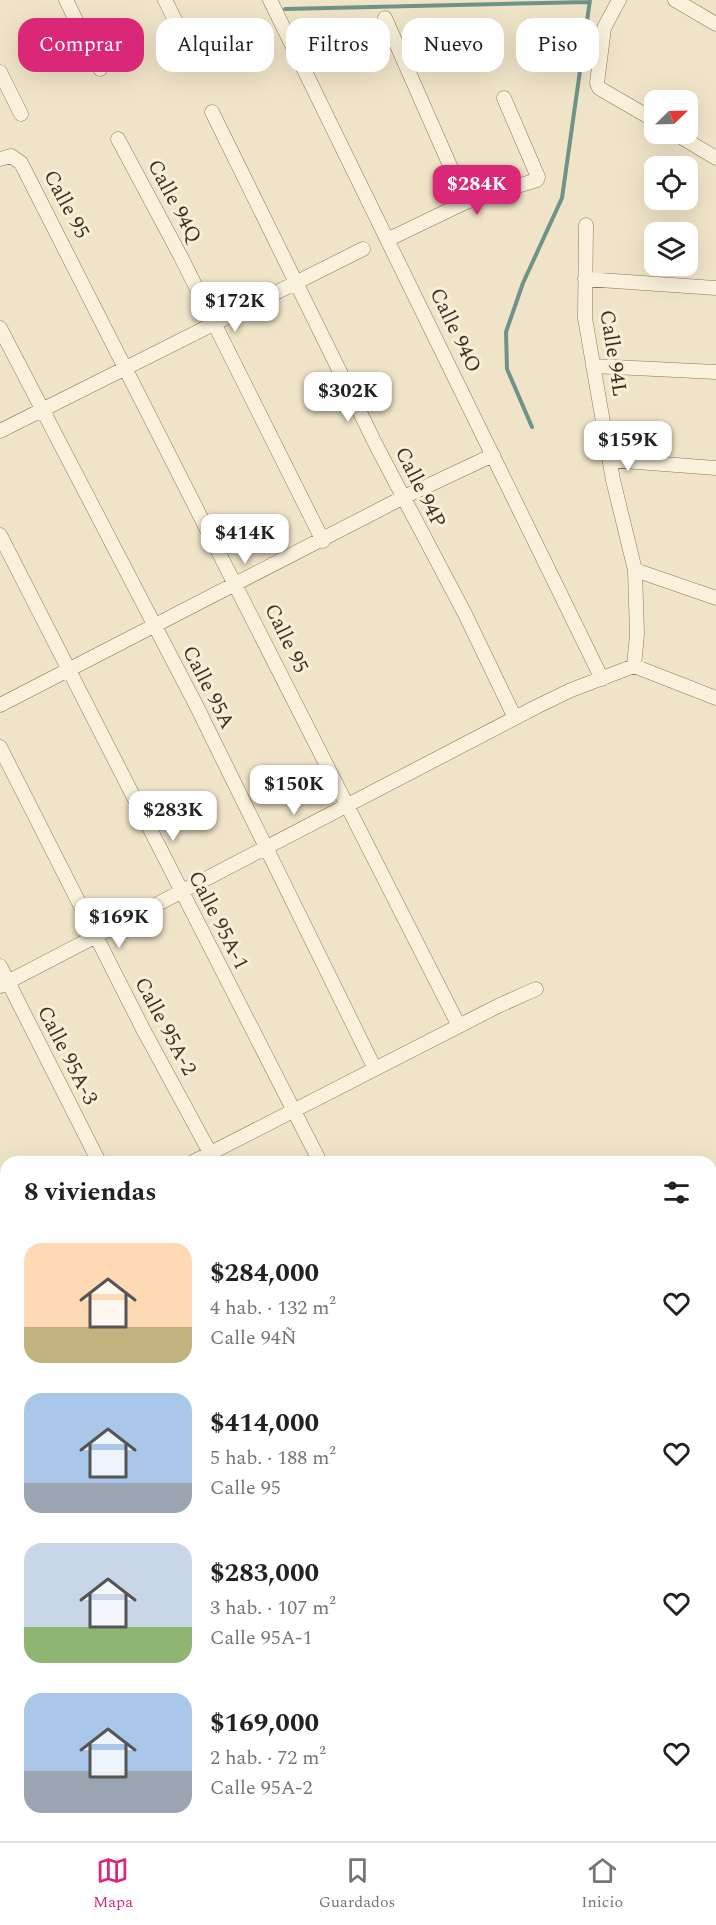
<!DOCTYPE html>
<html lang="es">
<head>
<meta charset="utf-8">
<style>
	:root { --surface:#fff; --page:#f6f6f6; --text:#222; --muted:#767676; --line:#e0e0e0; --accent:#db2777 }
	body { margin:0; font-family:Spectral,serif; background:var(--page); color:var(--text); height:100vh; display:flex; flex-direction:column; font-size:22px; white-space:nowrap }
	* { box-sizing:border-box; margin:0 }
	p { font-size:20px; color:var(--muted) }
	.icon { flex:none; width:33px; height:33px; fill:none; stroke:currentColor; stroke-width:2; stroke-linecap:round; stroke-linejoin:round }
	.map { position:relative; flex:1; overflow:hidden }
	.panel { position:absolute; left:0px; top:1156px; width:717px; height:686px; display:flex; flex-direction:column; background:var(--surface); border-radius:18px 18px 0 0; box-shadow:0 6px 24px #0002 }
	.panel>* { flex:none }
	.banner { position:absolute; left:18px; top:18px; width:681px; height:54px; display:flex; gap:12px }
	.needle { width:39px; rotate:67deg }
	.fabs { position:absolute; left:644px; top:90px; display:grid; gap:12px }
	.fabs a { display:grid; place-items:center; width:54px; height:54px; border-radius:12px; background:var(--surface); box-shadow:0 6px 24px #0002; font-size:30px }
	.price { position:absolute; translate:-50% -51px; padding:0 14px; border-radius:12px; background:#fff; color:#222; font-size:20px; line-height:39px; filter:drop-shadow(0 2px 3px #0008) }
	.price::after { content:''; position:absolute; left:50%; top:36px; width:18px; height:14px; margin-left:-9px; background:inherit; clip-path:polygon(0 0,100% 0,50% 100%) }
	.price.selected { background:var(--accent); color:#fff }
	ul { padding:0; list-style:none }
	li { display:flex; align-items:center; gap:18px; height:150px; padding:0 24px }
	li span { display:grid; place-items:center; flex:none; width:168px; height:120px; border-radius:18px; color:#555 }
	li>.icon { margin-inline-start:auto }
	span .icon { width:72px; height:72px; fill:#fffc; stroke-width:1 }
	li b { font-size:26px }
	h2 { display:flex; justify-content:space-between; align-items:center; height:72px; padding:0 24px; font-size:26px }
	.tag { padding:0 21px; border-radius:18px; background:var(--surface); box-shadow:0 6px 24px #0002; font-size:21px; line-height:54px }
	.tag.selected { background:var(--accent); color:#fff }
	.tabs { display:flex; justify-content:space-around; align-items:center; height:84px; border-top:2px solid var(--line); background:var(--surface); font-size:16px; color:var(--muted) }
	.tabs a { display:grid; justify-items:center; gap:3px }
	.tabs .selected { color:var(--accent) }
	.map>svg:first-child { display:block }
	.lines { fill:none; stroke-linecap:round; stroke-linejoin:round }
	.stream { stroke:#6f938a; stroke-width:4 }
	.minor-casing { stroke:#8d765c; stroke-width:15 }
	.minor { stroke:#faf1dc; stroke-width:14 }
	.labels { text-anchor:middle; stroke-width:6; stroke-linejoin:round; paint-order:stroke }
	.street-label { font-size:21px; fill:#3d2e20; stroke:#f7eed8 }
</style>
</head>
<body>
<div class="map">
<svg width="716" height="1841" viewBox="0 0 716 1841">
	<rect width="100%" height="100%" fill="#f0e4c8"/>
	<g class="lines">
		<!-- stream -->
		<path class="stream" d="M285,9L589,2
			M532,427L507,369L506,332L523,283L562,198L590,0"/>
		<!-- minor casing -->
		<g class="minor-casing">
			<path id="minor" d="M66,0L100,69
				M165,0L182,34
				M270,0L602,679
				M619,0L604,28L597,83L599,88L654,120
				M675,0L716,24
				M385,18L466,202
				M0,72L21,114
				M212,112L378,449L465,614L515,718
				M676,134L716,158
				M118,139L181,257L323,541
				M0,159L11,156L21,163L459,1026
				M389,239L466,202L537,180L538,177L504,98
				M585,279L716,288
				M0,328L196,705L375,1069
				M593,366L716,372
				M0,431L363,249
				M610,460L716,468
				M0,535L320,1162
				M635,570L716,598
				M634,666L716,698
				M0,705L404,497L493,455
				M0,747L144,1031L215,1162
				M0,966L99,1162
				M0,986L538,706L571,690L634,666L637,634L635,570L613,480L585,318L586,225
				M193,1162L500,1005L536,989
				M0,1203L6,1214
				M0,1259L6,1256
				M711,1318L716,1314
				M0,1419L6,1431
				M711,1471L716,1485
				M0,1537L6,1533
				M0,1623L6,1635
				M711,1747L716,1745
				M711,1773L716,1788
				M323,1836L325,1841
				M630,1836L632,1841
				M16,1841L22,1836
				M134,1841L140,1836
				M244,1841L251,1836"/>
		</g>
		<!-- minor -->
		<use href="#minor" class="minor"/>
	</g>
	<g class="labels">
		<!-- street labels -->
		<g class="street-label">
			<text transform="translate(175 201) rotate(62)" y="7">Calle 94Q</text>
			<text transform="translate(67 204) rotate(62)" y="7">Calle 95</text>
			<text transform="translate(456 330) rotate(64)" y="7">Calle 94O</text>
			<text transform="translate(614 353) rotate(81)" y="7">Calle 94L</text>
			<text transform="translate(421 487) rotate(63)" y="7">Calle 94P</text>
			<text transform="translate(287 638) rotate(64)" y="7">Calle 95</text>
			<text transform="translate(209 687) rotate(63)" y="7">Calle 95A</text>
			<text transform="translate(219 920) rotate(63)" y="7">Calle 95A-1</text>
			<text transform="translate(166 1026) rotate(62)" y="7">Calle 95A-2</text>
			<text transform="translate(68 1055) rotate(63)" y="7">Calle 95A-3</text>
		</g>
	</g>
</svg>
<div class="fabs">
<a><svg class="needle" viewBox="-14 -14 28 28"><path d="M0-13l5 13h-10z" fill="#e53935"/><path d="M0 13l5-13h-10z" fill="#767676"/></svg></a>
<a><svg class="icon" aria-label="locate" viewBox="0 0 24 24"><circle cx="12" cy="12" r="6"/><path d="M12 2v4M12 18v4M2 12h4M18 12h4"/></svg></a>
<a><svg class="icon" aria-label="layers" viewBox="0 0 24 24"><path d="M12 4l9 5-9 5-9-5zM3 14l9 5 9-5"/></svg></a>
</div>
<b class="price selected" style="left:477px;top:216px">$284K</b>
<b class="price" style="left:235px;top:333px">$172K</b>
<b class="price" style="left:348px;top:423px">$302K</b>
<b class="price" style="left:628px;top:472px">$159K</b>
<b class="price" style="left:245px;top:565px">$414K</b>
<b class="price" style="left:294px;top:816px">$150K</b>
<b class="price" style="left:173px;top:842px">$283K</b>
<b class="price" style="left:119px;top:949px">$169K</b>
<div class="banner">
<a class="tag selected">Comprar</a>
<a class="tag">Alquilar</a>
<a class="tag">Filtros</a>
<a class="tag">Nuevo</a>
<a class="tag">Piso</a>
</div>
<section class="panel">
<h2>8 viviendas<svg class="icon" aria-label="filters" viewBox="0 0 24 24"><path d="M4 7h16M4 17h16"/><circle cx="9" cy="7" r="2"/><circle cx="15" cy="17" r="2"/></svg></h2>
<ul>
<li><span style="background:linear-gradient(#ffd9b3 70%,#c2b280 0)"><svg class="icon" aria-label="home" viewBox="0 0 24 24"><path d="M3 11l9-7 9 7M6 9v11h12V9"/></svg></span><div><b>$284,000</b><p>4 hab. · 132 m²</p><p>Calle 94Ñ</p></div><svg class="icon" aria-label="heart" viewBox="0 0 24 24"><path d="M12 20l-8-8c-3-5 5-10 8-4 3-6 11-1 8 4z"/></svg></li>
<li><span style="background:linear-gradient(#a9c7e8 75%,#9aa5b1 0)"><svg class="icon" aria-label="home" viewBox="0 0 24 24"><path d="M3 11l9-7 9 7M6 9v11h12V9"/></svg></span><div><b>$414,000</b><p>5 hab. · 188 m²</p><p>Calle 95</p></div><svg class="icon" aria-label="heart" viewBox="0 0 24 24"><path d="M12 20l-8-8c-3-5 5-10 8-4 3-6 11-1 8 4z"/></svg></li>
<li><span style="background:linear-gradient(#c9d6e8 70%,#8fb573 0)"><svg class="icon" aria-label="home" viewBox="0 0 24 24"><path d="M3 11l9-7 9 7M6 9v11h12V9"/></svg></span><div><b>$283,000</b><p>3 hab. · 107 m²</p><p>Calle 95A-1</p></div><svg class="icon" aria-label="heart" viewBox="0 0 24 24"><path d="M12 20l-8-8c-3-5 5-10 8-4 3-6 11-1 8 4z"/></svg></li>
<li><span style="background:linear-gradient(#a9c7e8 65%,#9aa5b1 0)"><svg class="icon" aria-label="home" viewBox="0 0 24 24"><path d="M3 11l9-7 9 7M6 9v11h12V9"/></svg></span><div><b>$169,000</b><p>2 hab. · 72 m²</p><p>Calle 95A-2</p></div><svg class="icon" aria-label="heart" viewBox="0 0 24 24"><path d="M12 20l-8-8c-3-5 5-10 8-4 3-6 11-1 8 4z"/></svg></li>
</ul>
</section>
</div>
<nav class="tabs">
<a class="selected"><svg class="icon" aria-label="map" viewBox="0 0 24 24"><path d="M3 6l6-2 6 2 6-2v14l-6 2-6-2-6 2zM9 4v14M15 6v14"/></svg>Mapa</a>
<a><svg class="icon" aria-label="saved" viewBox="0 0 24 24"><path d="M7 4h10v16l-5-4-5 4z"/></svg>Guardados</a>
<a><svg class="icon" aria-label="home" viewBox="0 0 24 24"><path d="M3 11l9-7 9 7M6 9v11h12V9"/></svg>Inicio</a>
</nav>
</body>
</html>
